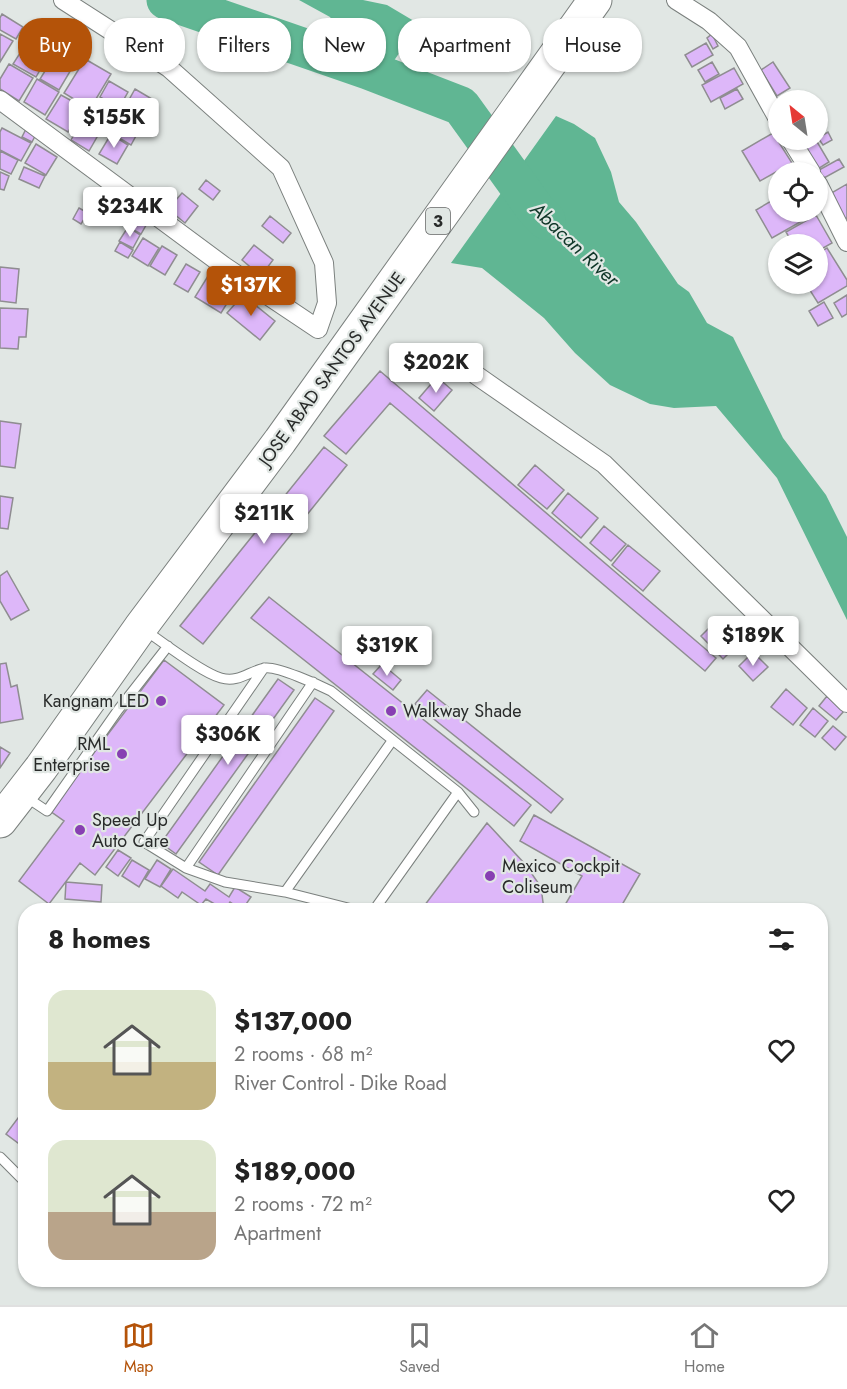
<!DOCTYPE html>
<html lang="en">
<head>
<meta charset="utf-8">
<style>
	:root { --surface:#fff; --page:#f2f2f2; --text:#222; --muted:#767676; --line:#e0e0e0; --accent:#b45309 }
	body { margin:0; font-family:Jost,sans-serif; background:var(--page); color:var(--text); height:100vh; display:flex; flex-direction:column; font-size:22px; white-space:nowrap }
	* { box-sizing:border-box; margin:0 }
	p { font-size:20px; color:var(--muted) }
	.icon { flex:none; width:33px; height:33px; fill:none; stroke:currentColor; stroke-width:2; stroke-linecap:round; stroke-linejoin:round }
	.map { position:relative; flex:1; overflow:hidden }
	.details { position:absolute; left:18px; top:903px; width:810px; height:384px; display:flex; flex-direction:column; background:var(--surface); border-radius:24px; box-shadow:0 2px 4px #0004 }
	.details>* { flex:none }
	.hud { position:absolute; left:18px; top:18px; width:812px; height:54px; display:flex; gap:12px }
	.needle { width:39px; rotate:330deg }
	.controls { position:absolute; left:768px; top:90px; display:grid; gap:12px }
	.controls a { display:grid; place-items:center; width:60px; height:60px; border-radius:50%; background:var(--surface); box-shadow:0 2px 4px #0004; font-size:30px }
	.price { position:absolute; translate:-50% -51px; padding:0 14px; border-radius:6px; background:#fff; color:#222; font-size:20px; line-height:39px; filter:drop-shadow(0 2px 3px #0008) }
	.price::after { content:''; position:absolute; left:50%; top:36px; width:18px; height:14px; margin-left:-9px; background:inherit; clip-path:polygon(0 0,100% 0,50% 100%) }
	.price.current { background:var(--accent); color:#fff }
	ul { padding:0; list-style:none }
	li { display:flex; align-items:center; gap:18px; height:150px; padding:0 30px }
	li span { display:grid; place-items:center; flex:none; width:168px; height:120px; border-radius:18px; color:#555 }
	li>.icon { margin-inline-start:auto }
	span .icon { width:72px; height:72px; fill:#fffc; stroke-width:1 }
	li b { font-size:26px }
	h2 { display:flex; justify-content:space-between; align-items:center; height:72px; padding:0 30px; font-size:26px }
	.chip { padding:0 21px; border-radius:24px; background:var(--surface); box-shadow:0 2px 4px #0004; font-size:21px; line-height:54px }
	.chip.current { background:var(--accent); color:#fff }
	.tab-bar { display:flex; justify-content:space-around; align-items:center; height:84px; border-top:2px solid var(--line); background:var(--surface); font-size:16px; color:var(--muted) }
	.tab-bar a { display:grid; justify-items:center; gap:3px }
	.tab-bar .current { color:var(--accent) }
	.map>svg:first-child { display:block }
	.water { fill:#60b693 }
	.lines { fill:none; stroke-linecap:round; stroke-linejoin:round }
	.river { stroke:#60b693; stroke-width:39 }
	.building { fill:#ddb7f9; stroke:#8f8d91; stroke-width:1.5 }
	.lane-casing { stroke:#7b807e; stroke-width:11 }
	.street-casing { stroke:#7b807e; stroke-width:20 }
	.highway-casing { stroke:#7b807e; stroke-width:35 }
	.lane { stroke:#fff; stroke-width:9 }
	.street { stroke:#fff; stroke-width:18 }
	.highway { stroke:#fff; stroke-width:33 }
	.poi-dot { fill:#873fb2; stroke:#e1e7e4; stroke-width:2 }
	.labels { text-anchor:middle; stroke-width:4.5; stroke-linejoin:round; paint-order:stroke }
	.shield { fill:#e1e7e4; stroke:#606362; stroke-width:1.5 }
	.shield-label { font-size:16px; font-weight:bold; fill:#292b2a }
	.street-label { font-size:18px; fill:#292b2a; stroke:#e1e7e4 }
	.poi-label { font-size:18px; fill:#292b2a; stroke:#e1e7e4; text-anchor:start }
	.water-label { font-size:20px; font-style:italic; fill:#0f3628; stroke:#e1e7e4 }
</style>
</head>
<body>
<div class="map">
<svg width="847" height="1305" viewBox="0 0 847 1305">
	<rect width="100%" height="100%" fill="#e1e7e4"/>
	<!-- water -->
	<path class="water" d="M299,0H363L387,5L419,24L376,87L359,73L354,53L330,17Z
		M556,116L574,124L595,138L611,172L619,202L636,222L678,284L689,292L707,323L733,337L783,438L826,495L847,537V620L777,478L716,406L674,408L650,404L610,385L575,353L544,318L482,268L451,263Z"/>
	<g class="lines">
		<!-- river -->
		<path class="river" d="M166,0L368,70L461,106L536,210L546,220"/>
	</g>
	<!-- building -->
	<path class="building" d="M2,14L23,27L16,39L0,30V18Z
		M59,19L65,23L59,32L53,28Z
		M32,32L46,41L40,51L27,42Z
		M0,34L13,41L0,62Z
		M712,34L718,46L713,49L707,38Z
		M706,43L713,55L692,67L685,55Z
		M60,47L78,58L59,90L40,79Z
		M22,50L44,63L36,77L13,64Z
		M85,59L111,74L90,109L64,93Z
		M712,62L719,74L705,82L698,70Z
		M773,62L790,88L777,96L761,70Z
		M9,64L33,78L19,101L0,89V79Z
		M734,68L743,84L711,102L702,85Z
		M37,79L59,92L45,115L24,102Z
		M109,81L128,92L119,108L100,97Z
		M135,89L152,99L147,108L130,98Z
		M737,89L743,99L725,109L720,98Z
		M61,95L83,107L68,132L46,119Z
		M96,99L114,109L101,130L84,120Z
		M127,100L154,115L144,134L116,118Z
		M120,124L137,134L131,145L114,135Z
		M79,126L97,137L89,151L71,140Z
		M27,127L37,132L32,142L22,137Z
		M2,128L31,143L21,161L0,150V132Z
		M828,132L832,140L823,145L818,138Z
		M773,133L792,163L760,181L742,151Z
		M111,134L128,145L117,164L99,154Z
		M808,140H816L829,162L813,172L798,145Z
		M36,144L57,157L46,175L25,163Z
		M0,151L18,160L11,174L0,169Z
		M839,159L844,167L824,178L819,170Z
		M24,167L45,176L39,188L19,179Z
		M0,172L9,176L4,190L0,189Z
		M206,180L220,191L213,200L199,189Z
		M847,184V218L843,220L828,195Z
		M93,192L109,202L100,218L84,208Z
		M182,193L198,206L185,223L168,209Z
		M778,197V212H815L816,213L772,238L756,210Z
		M79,208L88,213L81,224L73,219Z
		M136,213L149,220L141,234L128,227Z
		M816,215L832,243L818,251V244H793L786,232Z
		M270,216L291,233L283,243L262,226Z
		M128,227L140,235L133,248L119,241Z
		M143,238L159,248L148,266L132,256Z
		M120,242L133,250L128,258L115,251Z
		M254,245L273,260L261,276L242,260Z
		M162,246L177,255L165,275L150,266Z
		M827,248L847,280V286L818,303L806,284H818V254Z
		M186,264L200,272L188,292L174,284Z
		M0,267L19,269L16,303L0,301Z
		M208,276L234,292L221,313L195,297Z
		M243,295L275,321L260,340L227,313Z
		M847,295V314L842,317L834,303Z
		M824,302L833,318L818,326L809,311Z
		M0,308L28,309L26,337H19L18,349L0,348Z
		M380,371L716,658L705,671L390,403L346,454L324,436Z
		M437,377L452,390L434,411L419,398Z
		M0,421L21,424L15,468L0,466Z
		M324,447L347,465L203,644L180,626Z
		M535,465L564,490L547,509L518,485Z
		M568,493L598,518L581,538L552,513Z
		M0,496L13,498L8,529L0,528Z
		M604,526L626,544L611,561L590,543Z
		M628,545L660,571L643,591L612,565Z
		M7,571L29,610L11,620L0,601V576Z
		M269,597L531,805L514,826L251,618Z
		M715,622L737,645L723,659L701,636Z
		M753,652L768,667L753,681L739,666Z
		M164,660L224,705L95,875L80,863L49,904L19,881L64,821L50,811Z
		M6,663L11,687L17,685L23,719L0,723V664Z
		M382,664L401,680L393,690L373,674Z
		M278,679L294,690L176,854L161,843Z
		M786,689L807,708L793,725L771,707Z
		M427,690L563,799L551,813L415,704Z
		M827,696L844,711L836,720L819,706Z
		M315,698L334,711L218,875L199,862Z
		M813,708L828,721L815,737L800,725Z
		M833,726L846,737L835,750L822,738Z
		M0,747L10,753L0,768Z
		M534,815L640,874L619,910H562L582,876L520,841Z
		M487,823L525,864L541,887L544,910H421Z
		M118,850L131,858L118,876L106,867Z
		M132,860L149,870L139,887L122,876Z
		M157,860L171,869L160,887L145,879Z
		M173,869L205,891L210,884L229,897L235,887L251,897L242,910L230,902L225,910L206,899L201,905L182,892L178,898L161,886Z
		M66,882L102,885L101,902L65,899Z
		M285,904L314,910H284Z
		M21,1114L26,1118V1149L6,1134Z"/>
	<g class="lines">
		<!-- lane casing -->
		<g class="lane-casing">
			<path id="lane" d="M146,631C164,643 202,673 221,678C239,683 249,671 265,668C277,666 319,685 331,691L458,792L474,812
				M264,668L144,842L186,868L225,882L285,892L356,910
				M26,797L47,811L118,710L168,646
				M186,868L313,682
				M285,892L392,741
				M374,910L458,792
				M0,1157L26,1183"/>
		</g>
		<!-- street casing -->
		<g class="street-casing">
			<path id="street" d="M676,0L709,21L738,47L778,119
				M0,100L224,266L318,329L327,303L324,263L281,168L169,68L63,0
				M791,140L811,172
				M818,184L847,242
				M476,375L604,464L847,703"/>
		</g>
		<!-- highway casing -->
		<g class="highway-casing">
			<path id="highway" d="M0,821L41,768L140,628L280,441L595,0"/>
		</g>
		<!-- lane -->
		<use href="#lane" class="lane"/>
		<!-- street -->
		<use href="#street" class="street"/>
		<!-- highway -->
		<use href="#highway" class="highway"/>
	</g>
	<!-- markers -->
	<g class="poi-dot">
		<circle cx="161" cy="701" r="6"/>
		<circle cx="391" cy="711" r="6"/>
		<circle cx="122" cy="754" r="6"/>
		<circle cx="80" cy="830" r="6"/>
		<circle cx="490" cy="876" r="6"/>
	</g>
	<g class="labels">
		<!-- shield labels -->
		<rect class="shield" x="426" y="208" width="24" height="26" rx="4.5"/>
		<g class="shield-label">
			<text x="438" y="227">3</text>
		</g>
		<!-- street labels -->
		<g class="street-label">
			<text transform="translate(332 369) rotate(-54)" y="6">JOSE ABAD SANTOS AVENUE</text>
		</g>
		<!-- poi labels -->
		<g class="poi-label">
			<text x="149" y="707" text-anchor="end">Kangnam LED</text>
			<text x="403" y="717">Walkway Shade</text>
			<text x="110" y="750" text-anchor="end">RML<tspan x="110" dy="21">Enterprise</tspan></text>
			<text x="92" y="826">Speed Up<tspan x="92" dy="21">Auto Care</tspan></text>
			<text x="502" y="872">Mexico Cockpit<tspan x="502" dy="21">Coliseum</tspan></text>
		</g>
		<!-- water labels -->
		<g class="water-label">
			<text transform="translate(575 244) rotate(43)" y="7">Abacan River</text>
		</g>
	</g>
</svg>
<div class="controls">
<a><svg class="needle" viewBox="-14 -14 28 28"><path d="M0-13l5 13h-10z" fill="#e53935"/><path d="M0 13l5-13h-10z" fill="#767676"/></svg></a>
<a><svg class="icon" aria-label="locate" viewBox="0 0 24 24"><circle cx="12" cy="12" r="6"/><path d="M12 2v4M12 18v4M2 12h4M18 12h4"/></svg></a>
<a><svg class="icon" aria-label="layers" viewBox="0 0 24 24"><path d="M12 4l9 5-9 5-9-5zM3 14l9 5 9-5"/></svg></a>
</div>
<b class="price" style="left:114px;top:149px">$155K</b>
<b class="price" style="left:130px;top:238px">$234K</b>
<b class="price current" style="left:251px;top:317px">$137K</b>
<b class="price" style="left:436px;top:394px">$202K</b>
<b class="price" style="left:264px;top:545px">$211K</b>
<b class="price" style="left:753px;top:667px">$189K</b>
<b class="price" style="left:387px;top:677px">$319K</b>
<b class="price" style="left:228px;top:766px">$306K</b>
<div class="hud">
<a class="chip current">Buy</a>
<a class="chip">Rent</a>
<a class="chip">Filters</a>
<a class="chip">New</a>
<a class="chip">Apartment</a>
<a class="chip">House</a>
</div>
<section class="details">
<h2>8 homes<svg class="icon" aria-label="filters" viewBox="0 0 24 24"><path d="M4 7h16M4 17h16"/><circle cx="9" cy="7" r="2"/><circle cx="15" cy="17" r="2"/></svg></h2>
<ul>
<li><span style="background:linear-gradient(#dfe7d0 60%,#c2b280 0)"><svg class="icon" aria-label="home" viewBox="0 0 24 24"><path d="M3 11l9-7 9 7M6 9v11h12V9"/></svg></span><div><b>$137,000</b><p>2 rooms · 68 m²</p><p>River Control - Dike Road</p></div><svg class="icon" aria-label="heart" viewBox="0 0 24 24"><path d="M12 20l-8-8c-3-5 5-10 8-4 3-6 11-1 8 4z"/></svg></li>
<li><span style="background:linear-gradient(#dfe7d0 60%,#b9a48a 0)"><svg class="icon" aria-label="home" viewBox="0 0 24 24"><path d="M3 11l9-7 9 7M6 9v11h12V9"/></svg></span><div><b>$189,000</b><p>2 rooms · 72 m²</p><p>Apartment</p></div><svg class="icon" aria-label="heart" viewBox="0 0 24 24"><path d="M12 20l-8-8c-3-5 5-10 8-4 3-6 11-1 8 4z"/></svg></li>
</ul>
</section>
</div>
<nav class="tab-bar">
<a class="current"><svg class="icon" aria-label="map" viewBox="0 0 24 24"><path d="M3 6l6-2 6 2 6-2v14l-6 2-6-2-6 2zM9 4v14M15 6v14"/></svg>Map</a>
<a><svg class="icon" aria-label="saved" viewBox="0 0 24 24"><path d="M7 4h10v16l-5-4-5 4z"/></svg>Saved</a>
<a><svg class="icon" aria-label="home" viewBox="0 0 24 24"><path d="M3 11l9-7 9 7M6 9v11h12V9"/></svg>Home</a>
</nav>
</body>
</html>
